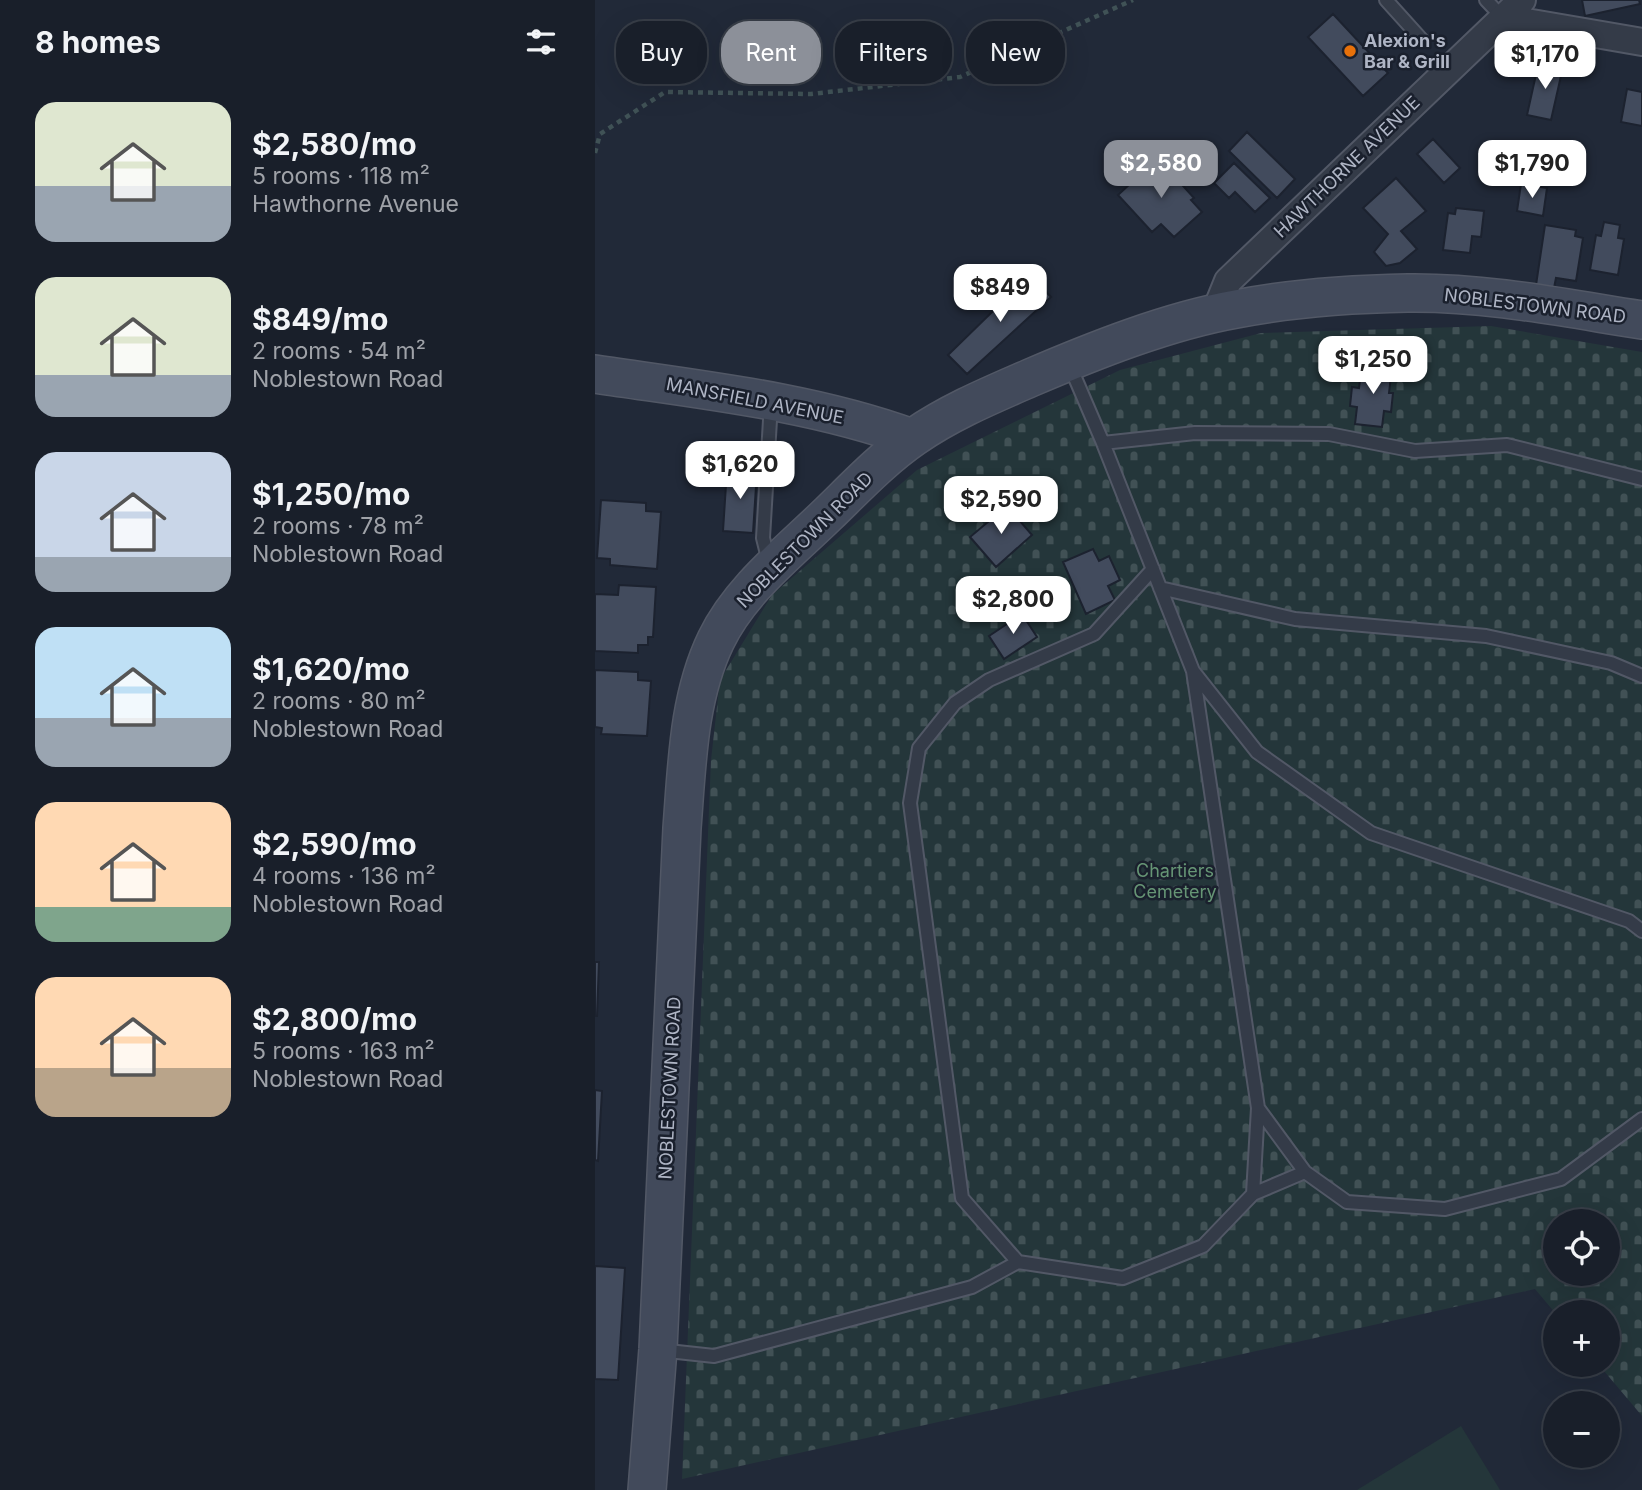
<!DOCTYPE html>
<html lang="en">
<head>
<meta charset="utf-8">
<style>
	:root { --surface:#191f2a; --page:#262c36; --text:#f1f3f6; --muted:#9fa2a8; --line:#373d47; --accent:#8c9099 }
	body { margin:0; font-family:Inter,sans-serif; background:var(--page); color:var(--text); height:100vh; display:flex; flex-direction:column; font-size:26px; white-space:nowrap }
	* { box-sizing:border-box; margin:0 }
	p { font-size:23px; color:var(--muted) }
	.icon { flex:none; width:38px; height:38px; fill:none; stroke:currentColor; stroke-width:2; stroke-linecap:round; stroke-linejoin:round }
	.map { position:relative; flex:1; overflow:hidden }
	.side { display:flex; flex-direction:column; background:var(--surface); width:595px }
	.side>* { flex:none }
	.banner { position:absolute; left:21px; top:21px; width:665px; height:63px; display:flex; gap:14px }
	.buttons { position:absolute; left:948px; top:1209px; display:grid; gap:14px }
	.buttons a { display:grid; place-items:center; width:77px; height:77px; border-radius:50%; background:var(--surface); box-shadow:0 7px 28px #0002,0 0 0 2px var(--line); font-size:35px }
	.price { position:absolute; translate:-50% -60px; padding:0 16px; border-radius:14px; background:#fff; color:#222; font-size:23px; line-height:46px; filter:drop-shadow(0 2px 4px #0008) }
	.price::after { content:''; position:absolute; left:50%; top:42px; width:21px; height:16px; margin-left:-10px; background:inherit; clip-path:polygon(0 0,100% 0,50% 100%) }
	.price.current { background:var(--accent); color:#fff }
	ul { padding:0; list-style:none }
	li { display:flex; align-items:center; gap:21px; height:175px; padding:0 35px }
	li span { display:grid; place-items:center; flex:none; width:196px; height:140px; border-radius:21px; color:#555 }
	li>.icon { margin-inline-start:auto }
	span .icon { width:84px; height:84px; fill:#fffc; stroke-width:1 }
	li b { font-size:30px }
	h2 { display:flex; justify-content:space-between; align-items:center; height:84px; padding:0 35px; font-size:30px }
	.pill { padding:0 24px; border-radius:28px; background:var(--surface); box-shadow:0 7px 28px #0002,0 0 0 2px var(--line); font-size:24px; line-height:63px }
	.pill.current { background:var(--accent); color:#fff }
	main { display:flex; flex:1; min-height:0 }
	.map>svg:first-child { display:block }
	.grass { fill:#24363a }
	.cemetery { fill:url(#cemetery-stones); fill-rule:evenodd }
	.building { fill:#424b5d; stroke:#1c222f; stroke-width:2 }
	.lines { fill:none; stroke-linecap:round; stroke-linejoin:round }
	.lane-casing { stroke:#525866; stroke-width:16 }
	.street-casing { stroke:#525866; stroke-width:30 }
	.secondary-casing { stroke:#525866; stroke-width:40 }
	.path { stroke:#405256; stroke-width:4.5; stroke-dasharray:5 5; stroke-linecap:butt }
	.lane { stroke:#343b48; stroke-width:12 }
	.street { stroke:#343b48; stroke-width:26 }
	.secondary { stroke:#424a5b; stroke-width:37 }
	.food-dot { fill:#e8710a; stroke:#1a202d; stroke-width:2.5 }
	.labels { text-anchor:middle; stroke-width:5; stroke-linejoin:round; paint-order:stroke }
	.poi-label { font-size:18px; font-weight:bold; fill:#afb5c5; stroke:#1a202d; text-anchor:start }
	.street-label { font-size:18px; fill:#afb5c5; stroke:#1a202d }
	.park-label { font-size:18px; fill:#669575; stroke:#1a202d }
</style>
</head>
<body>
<main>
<section class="side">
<h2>8 homes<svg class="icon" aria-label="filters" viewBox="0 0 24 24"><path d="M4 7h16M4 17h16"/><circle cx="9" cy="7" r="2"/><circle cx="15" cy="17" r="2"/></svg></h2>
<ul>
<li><span style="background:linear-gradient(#dfe7d0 60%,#9aa5b1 0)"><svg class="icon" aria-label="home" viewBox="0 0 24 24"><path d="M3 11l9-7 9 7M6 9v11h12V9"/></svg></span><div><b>$2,580/mo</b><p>5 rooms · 118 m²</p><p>Hawthorne Avenue</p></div></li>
<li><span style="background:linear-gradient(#dfe7d0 70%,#9aa5b1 0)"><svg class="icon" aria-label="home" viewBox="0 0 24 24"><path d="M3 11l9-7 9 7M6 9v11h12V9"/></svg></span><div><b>$849/mo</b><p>2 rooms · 54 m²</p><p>Noblestown Road</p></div></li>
<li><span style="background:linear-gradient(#c9d6e8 75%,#9aa5b1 0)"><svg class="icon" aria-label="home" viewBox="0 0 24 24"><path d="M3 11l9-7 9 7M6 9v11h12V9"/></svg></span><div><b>$1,250/mo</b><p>2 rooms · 78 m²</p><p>Noblestown Road</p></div></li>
<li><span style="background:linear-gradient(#bfe0f5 65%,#9aa5b1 0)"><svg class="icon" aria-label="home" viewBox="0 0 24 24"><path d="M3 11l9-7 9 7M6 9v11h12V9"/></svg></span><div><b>$1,620/mo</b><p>2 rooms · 80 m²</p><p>Noblestown Road</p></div></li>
<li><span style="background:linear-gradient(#ffd9b3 75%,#7fa58c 0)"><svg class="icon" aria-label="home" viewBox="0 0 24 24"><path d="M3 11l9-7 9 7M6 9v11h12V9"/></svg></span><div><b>$2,590/mo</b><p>4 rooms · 136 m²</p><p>Noblestown Road</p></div></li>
<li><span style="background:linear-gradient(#ffd9b3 65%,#b9a48a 0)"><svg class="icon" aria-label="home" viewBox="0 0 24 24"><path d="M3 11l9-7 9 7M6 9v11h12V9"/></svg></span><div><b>$2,800/mo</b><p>5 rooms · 163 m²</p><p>Noblestown Road</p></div></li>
</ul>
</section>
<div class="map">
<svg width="1047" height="1490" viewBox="0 0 1047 1490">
	<defs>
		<pattern id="cemetery-stones" width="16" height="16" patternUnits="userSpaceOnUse" patternTransform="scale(1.75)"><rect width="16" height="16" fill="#24363a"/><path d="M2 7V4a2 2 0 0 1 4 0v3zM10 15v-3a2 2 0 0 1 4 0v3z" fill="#415155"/></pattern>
	</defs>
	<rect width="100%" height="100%" fill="#212938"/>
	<!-- grass -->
	<path class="grass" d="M866,1426L905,1490H762Z"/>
	<!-- cemetery -->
	<path class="cemetery" d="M896,326L1047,352V1416L1004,1365H1013V1312L961,1314L940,1289L87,1479L116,760L125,680L177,595L322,470L525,370L666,333ZM961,1222H1013V1274H961Z"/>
	<!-- building -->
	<path class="building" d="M987,0H1044L1045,4L990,16Z
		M738,14L793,73L768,96L713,37Z
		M944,61L968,67L956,120L932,115Z
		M1032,89L1047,92V126L1026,122Z
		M652,132L700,179L682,198L634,151Z
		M838,139L865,168L849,183L822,154Z
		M930,143L953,147L949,172L926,168Z
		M563,158L599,198L596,200L607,212L579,237L566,224L557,232L523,195Z
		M639,163L675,198L660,212L640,192L634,198L619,183Z
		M801,178L831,211L806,231L822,249L805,263L791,266L779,252L793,234L768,208Z
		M926,184L952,188L948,216L922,211Z
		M861,208L889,211L886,237L877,236L875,253L848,250L853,213L860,214Z
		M1009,222L1025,225L1023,238L1029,239L1023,275L995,270L1001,235L1006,236Z
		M950,225L981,230L980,236L988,238L981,281L961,278L959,288L941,285Z
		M435,275L456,297L372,374L353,355Z
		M767,365L797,368L794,393H798L796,412L789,411L787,427L760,424L762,407L755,406L757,387L764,388Z
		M132,469L162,471L158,533L128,531Z
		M6,500L51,503V511L66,512L62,569L15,565V559L2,558Z
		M412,506L437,535L401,567L375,537Z
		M498,549L504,561L514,556L525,580L513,586L520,600L491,614L468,562Z
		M24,585L61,587L58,637H53V645H43V653L0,651V594L23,595Z
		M427,614L442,637L409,659L394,636Z
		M0,670L43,672V680L56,681L52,736L6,734L7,728L0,727Z
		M0,962H4L2,1016H0Z
		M0,1090L7,1091L3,1161L0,1160Z
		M0,1266L30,1268L23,1380L0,1379Z"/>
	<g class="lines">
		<!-- lane casing -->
		<g class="lane-casing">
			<path id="lane" d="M791,0L828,41
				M891,0L908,18
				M475,366L508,443L598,671L662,752L776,833L1034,921L1047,931
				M508,443L600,433L734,434L820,451L912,445L1047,479
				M174,562L168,538L176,403
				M558,569L499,634L394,680L360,703L324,748L315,803L367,1198L423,1262L528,1278L608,1246L658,1194L663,1108L598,671
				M565,588L700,619L891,636L1016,663L1047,676
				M663,1108L710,1172L752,1202L850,1209L966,1179L1047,1119
				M658,1194L710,1172
				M64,1350L119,1356L377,1287L423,1262"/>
		</g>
		<!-- street casing -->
		<g class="street-casing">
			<path id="street" d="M908,18L1047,42
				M620,313L633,281L927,0"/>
		</g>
		<!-- secondary casing -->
		<g class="secondary-casing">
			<path id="secondary" d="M0,374C106,390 215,401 317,438
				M52,1490L63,1349L87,828C92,765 93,698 121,640C145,590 193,553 232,515C259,489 287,459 319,437C355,412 396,395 435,378C498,351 573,321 641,309C697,298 756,294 813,293C892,292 970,308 1047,320"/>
		</g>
		<!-- path -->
		<path class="path" d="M0,153L5,134L70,92L216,94L365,77L538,0"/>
		<!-- lane -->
		<use href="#lane" class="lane"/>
		<!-- street -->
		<use href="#street" class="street"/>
		<!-- secondary -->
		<use href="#secondary" class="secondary"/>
	</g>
	<!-- markers -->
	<circle class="food-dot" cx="755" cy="51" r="7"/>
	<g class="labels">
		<!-- poi labels -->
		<g class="poi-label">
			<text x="769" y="47">Alexion's<tspan x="769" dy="21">Bar &amp; Grill</tspan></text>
		</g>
		<!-- street labels -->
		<g class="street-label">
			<text transform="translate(752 167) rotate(-44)" y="6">HAWTHORNE AVENUE</text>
			<text transform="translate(940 306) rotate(7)" y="6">NOBLESTOWN ROAD</text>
			<text transform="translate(160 401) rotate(11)" y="6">MANSFIELD AVENUE</text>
			<text transform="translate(210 540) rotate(-45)" y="6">NOBLESTOWN ROAD</text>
			<text transform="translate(75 1088) rotate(-87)" y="6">NOBLESTOWN ROAD</text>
		</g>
		<!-- park labels -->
		<g class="park-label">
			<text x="580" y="877">Chartiers<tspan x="580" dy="21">Cemetery</tspan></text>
		</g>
	</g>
</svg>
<div class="buttons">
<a><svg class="icon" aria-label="locate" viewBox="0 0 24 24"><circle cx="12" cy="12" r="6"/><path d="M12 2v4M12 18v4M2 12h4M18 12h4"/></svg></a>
<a>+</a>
<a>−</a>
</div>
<b class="price" style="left:950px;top:91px">$1,170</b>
<b class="price current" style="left:566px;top:200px">$2,580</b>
<b class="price" style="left:937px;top:200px">$1,790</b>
<b class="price" style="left:405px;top:324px">$849</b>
<b class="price" style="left:778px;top:396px">$1,250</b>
<b class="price" style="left:145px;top:501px">$1,620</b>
<b class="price" style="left:406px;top:536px">$2,590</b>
<b class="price" style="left:418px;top:636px">$2,800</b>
<div class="banner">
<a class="pill">Buy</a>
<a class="pill current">Rent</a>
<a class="pill">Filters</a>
<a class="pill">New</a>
</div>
</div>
</main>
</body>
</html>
